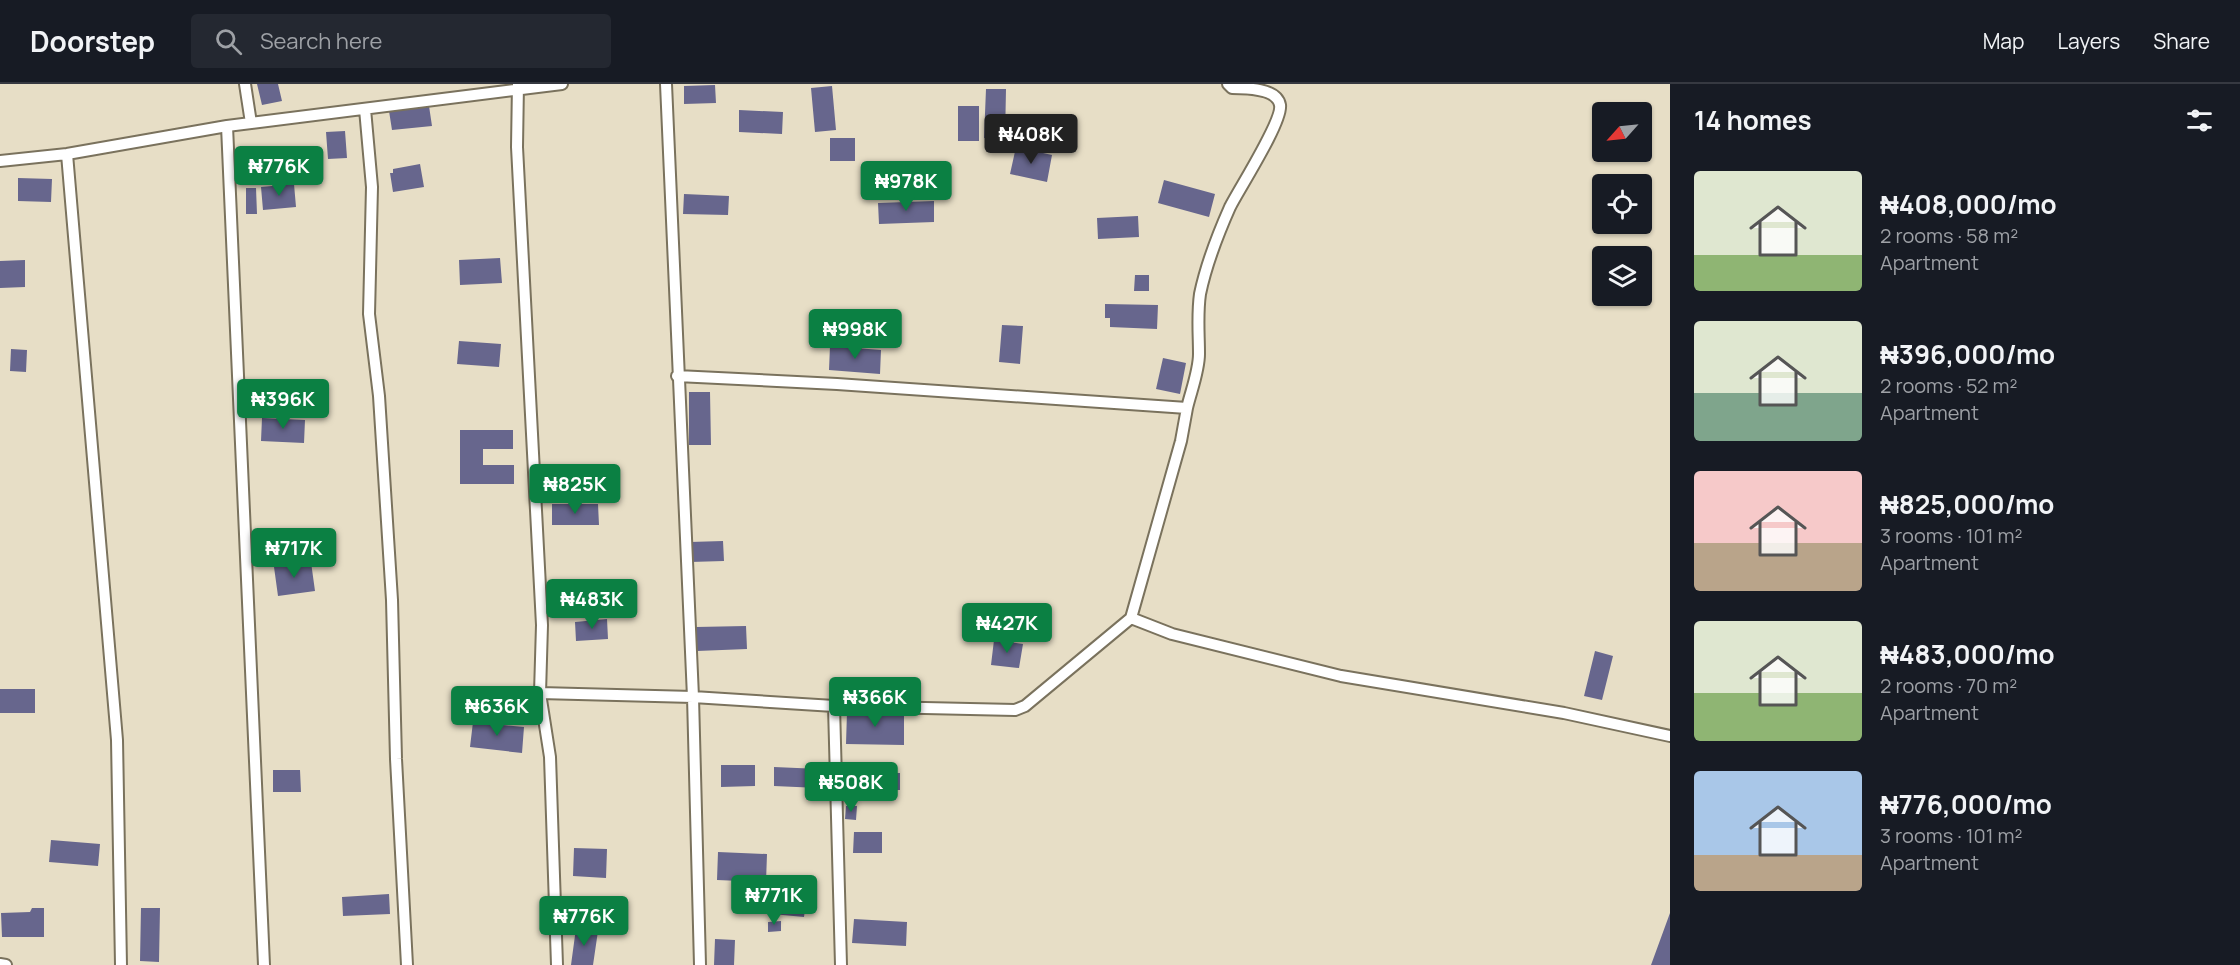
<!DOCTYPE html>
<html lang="en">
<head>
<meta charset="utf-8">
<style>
	:root { --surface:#171b24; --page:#242831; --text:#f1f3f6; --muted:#9ea1a6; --line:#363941; --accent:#0b8043 }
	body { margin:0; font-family:Manrope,sans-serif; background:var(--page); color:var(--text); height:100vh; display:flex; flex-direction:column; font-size:22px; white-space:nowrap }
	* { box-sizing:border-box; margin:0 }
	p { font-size:20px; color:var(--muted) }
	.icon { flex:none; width:33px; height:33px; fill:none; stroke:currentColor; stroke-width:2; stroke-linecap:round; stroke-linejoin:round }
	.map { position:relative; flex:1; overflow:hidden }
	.side { display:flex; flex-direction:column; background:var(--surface); width:570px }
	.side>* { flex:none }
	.needle { width:39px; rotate:243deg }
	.buttons { position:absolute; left:1592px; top:18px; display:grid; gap:12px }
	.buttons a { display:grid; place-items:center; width:60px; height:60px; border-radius:6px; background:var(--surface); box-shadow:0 2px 4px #0004; font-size:30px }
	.price { position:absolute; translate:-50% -51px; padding:0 14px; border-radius:6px; background:var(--accent); color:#fff; font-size:20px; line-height:39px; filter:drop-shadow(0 2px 3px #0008) }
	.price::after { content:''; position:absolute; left:50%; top:36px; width:18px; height:14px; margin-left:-9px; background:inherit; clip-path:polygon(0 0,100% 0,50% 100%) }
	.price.selected { background:#222; color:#fff }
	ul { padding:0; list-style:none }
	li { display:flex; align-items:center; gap:18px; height:150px; padding:0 24px }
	li span { display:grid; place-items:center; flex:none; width:168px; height:120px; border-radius:6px; color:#555 }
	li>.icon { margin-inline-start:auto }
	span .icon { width:72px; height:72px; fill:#fffc; stroke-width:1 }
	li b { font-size:26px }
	h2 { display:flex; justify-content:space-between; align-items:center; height:72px; padding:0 24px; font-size:26px }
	header { display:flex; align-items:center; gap:36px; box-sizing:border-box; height:84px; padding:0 30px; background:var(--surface); border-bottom:2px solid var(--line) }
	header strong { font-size:28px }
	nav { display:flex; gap:33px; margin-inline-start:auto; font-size:21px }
	.search { width:420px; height:54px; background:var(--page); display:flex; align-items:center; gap:15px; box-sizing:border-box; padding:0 21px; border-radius:6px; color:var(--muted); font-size:22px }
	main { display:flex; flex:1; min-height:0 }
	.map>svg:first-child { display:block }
	.building { fill:#67668d }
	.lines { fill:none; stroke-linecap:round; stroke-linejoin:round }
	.minor-casing { stroke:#7a725d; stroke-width:14 }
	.minor { stroke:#fff; stroke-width:10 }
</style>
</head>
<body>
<header>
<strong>Doorstep</strong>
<div class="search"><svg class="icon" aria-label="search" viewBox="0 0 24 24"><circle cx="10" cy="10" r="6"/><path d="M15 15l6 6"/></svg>Search here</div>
<nav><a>Map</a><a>Layers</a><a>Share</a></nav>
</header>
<main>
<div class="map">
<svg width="1670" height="881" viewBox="0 0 1670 881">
	<rect width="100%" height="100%" fill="#e7dec6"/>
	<!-- building -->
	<path class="building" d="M257,0H278L282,17L262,21Z
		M715,1L716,19L684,20V2Z
		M832,2L836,46L815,48L811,4Z
		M986,5H1006L1005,55L984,54Z
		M429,22L432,42L392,46L389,27Z
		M958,22H979V57H958Z
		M739,26L783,28L782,50L739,48Z
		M345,47L347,74L328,75L326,48Z
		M830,54H855V77H830Z
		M1016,63L1052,71L1047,98L1010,90Z
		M420,80L424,103L393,108L390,89H393V85Z
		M18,94L52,95L51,118L18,117Z
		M1164,96L1215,110L1209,133L1158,119Z
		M294,100L296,123L263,126L261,103Z
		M246,104H256L257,130H246Z
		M684,110L729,112L728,131L683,130Z
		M934,117V138L879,140L878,119Z
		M1138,132L1139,153L1098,155L1097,134Z
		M500,174L502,199L460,201L459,176Z
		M25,176V203L0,204V177Z
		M1135,191H1149V207H1134Z
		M1105,220L1158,221L1157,245L1110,243V234H1105Z
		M1002,241L1023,242L1020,280L999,278Z
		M459,257L501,260L499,283L457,280Z
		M830,262L881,266L880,290L829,286Z
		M11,265L27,266L26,288L10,287Z
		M1163,274L1186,279L1180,310L1156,305Z
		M689,308H710L711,361H689Z
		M262,334L305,336L304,359L261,357Z
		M460,346H513V365H483V381H514V400H460Z
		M552,420H598L599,441H552Z
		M723,457L724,477L690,478V458Z
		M311,478L315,507L278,512L274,483Z
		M607,535L608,555L576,557L575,538Z
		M746,542L747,565L697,567L696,543Z
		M994,556L1023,560L1019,584L991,581Z
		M1595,567L1613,572L1602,616L1584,612Z
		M0,605H35V629H0Z
		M847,628H904V661L846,660Z
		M473,638L524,643L522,669L470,663Z
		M721,681H755V702L721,703Z
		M774,683L820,685L819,704L774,702Z
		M273,686H300L301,708H273Z
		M849,689H900V706H849Z
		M846,722H857L856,736L845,735Z
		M854,748H882V769H853Z
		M51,756L100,760L98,782L49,778Z
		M574,764L607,765L606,794L573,792Z
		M718,768L767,770L766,798L717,796Z
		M775,801L812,805L810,826L805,825L804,833L772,830Z
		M389,810L390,830L343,832L342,813Z
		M578,822L626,828L624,845L576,839Z
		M32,824H44V853H2L1,829L30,828Z
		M141,824H160L159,878L140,877Z
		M1670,829V881H1651Z
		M854,835L907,838L906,862L852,859Z
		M781,837V847L768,848V838Z
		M576,844L598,847L593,881H571Z
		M715,855L735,856L734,881H714Z"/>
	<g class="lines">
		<!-- minor casing -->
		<g class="minor-casing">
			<path id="minor" d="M245,0L251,39
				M518,0L517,63L542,541L540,609L550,673L557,881
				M666,0L693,613L700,881
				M365,25L372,103L369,230L379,312L392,516L396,675L407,881
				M227,42L264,881
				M67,70L117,656L121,881
				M0,77L67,70L227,42L562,0
				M677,292L837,300L1187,324L1181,357L1131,534
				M1187,324C1191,307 1199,287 1199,270C1199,250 1197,231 1200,210C1206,181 1218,150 1230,123C1239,105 1283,37 1280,21C1277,4 1246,4 1232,4L1228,0
				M540,609L693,613L834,622L841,881
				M834,622L1015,626L1025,622L1131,534L1172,550L1341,592L1564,629L1670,652
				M0,880L6,881"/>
		</g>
		<!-- minor -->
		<use href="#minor" class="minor"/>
	</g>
</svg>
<div class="buttons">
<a><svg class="needle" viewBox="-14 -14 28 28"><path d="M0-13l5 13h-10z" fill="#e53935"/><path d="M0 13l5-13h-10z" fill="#9ea1a6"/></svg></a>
<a><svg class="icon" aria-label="locate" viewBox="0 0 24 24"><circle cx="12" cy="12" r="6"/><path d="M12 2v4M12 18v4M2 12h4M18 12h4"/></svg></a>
<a><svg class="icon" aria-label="layers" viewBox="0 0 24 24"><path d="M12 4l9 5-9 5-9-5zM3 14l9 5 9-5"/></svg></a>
</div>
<b class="price selected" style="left:1031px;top:81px">₦408K</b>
<b class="price" style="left:279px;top:113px">₦776K</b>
<b class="price" style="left:906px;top:128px">₦978K</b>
<b class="price" style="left:855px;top:276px">₦998K</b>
<b class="price" style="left:283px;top:346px">₦396K</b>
<b class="price" style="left:575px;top:431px">₦825K</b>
<b class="price" style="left:294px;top:495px">₦717K</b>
<b class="price" style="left:592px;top:546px">₦483K</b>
<b class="price" style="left:1007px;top:570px">₦427K</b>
<b class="price" style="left:875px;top:644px">₦366K</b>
<b class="price" style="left:497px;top:653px">₦636K</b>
<b class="price" style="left:851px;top:729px">₦508K</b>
<b class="price" style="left:774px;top:842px">₦771K</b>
<b class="price" style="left:584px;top:863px">₦776K</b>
</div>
<section class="side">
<h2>14 homes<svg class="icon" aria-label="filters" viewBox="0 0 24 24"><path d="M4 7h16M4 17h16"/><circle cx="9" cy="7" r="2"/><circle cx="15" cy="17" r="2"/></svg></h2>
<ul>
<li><span style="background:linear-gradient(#dfe7d0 70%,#8fb573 0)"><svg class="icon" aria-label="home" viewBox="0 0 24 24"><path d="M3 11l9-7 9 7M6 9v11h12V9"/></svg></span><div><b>₦408,000/mo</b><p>2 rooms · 58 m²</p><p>Apartment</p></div></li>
<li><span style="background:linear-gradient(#dfe7d0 60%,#7fa58c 0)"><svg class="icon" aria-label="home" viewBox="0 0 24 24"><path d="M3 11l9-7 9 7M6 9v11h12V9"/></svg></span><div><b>₦396,000/mo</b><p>2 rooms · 52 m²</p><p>Apartment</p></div></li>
<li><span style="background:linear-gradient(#f6c9c9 60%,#b9a48a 0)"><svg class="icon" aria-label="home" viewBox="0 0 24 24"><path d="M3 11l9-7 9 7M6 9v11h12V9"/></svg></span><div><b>₦825,000/mo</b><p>3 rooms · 101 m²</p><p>Apartment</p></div></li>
<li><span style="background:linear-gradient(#dfe7d0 60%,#8fb573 0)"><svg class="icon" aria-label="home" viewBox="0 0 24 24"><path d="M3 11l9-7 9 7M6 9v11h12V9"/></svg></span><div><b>₦483,000/mo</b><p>2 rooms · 70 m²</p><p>Apartment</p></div></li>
<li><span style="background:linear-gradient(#a9c7e8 70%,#b9a48a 0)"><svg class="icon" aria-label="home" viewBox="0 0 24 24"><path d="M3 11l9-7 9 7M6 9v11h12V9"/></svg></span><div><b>₦776,000/mo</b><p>3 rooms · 101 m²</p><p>Apartment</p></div></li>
</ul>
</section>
</main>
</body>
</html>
